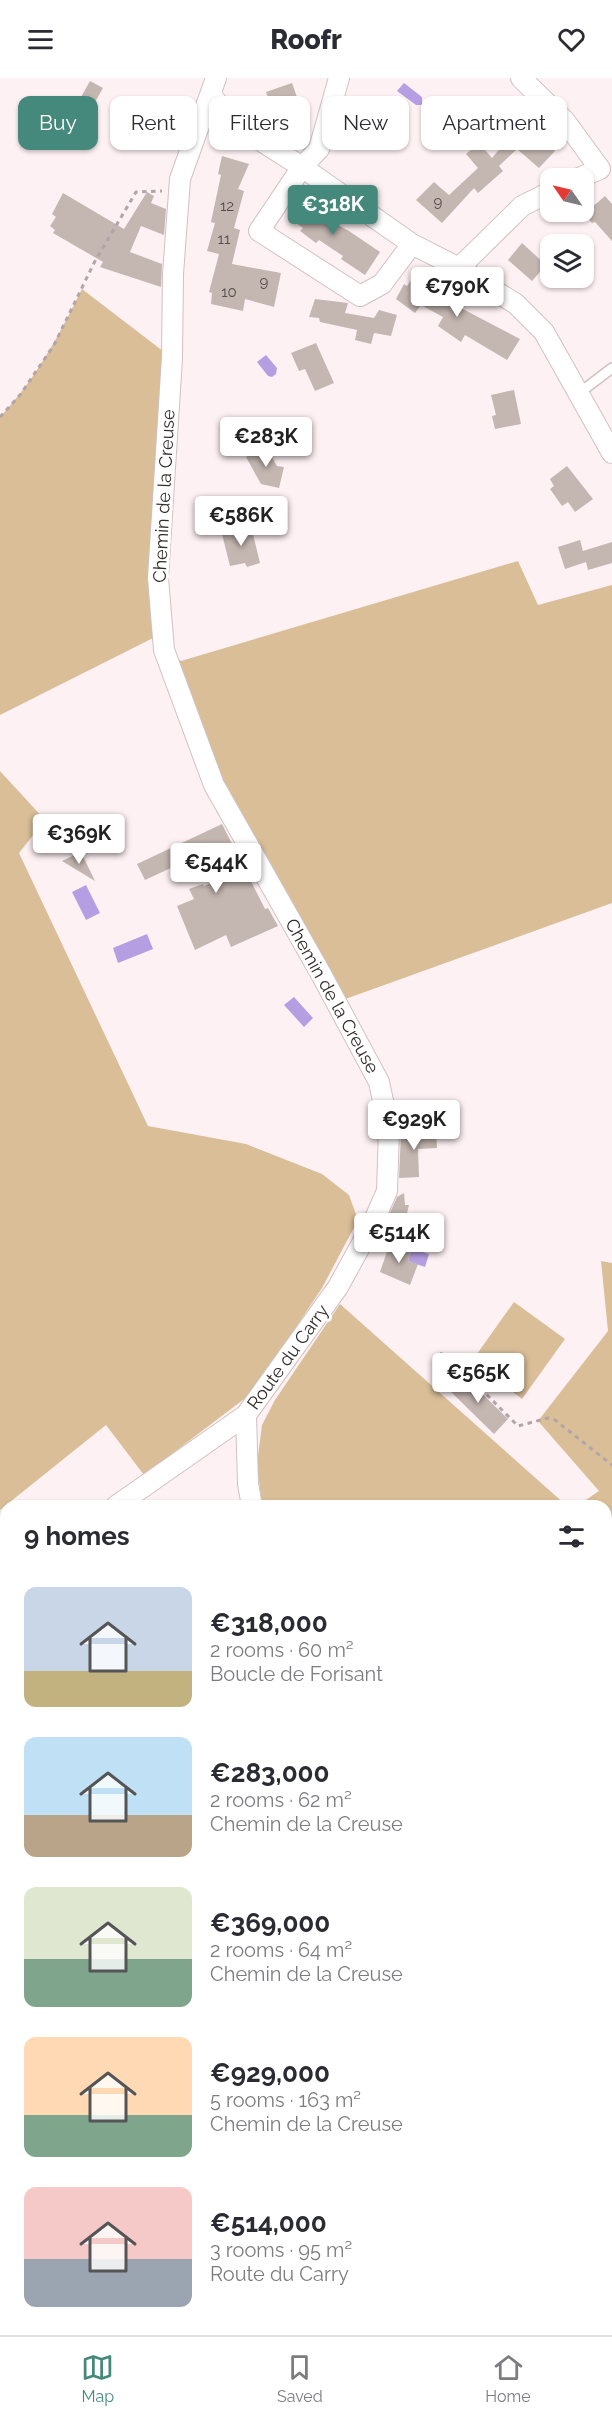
<!DOCTYPE html>
<html lang="en">
<head>
<meta charset="utf-8">
<style>
	:root { --surface:#fff; --page:#f7f7f7; --text:#2b2b33; --muted:#7c7c81; --line:#e1e1e2; --accent:#45887c }
	body { margin:0; font-family:Raleway,sans-serif; background:var(--page); color:var(--text); height:100vh; display:flex; flex-direction:column; font-size:22px; white-space:nowrap }
	* { box-sizing:border-box; margin:0 }
	p { font-size:20px; color:var(--muted) }
	.icon { flex:none; width:33px; height:33px; fill:none; stroke:currentColor; stroke-width:2; stroke-linecap:round; stroke-linejoin:round }
	.map { position:relative; flex:1; overflow:hidden }
	.sheet { position:absolute; left:0px; top:1422px; width:612px; height:836px; display:flex; flex-direction:column; background:var(--surface); border-radius:18px 18px 0 0; box-shadow:0 2px 4px #0004 }
	.sheet>* { flex:none }
	.hud { position:absolute; left:18px; top:18px; width:576px; height:54px; display:flex; gap:12px }
	.needle { width:39px; rotate:304deg }
	.controls { position:absolute; left:540px; top:90px; display:grid; gap:12px }
	.controls a { display:grid; place-items:center; width:54px; height:54px; border-radius:12px; background:var(--surface); box-shadow:0 2px 4px #0004; font-size:30px }
	.price { position:absolute; translate:-50% -51px; padding:0 14px; border-radius:6px; background:#fff; color:#222; font-size:20px; line-height:39px; filter:drop-shadow(0 2px 3px #0008) }
	.price::after { content:''; position:absolute; left:50%; top:36px; width:18px; height:14px; margin-left:-9px; background:inherit; clip-path:polygon(0 0,100% 0,50% 100%) }
	.price.on { background:var(--accent); color:#fff }
	ul { padding:0; list-style:none }
	li { display:flex; align-items:center; gap:18px; height:150px; padding:0 24px }
	li span { display:grid; place-items:center; flex:none; width:168px; height:120px; border-radius:12px; color:#555 }
	li>.icon { margin-inline-start:auto }
	span .icon { width:72px; height:72px; fill:#fffc; stroke-width:1 }
	li b { font-size:26px }
	h2 { display:flex; justify-content:space-between; align-items:center; height:72px; padding:0 24px; font-size:26px }
	.chip { padding:0 21px; border-radius:12px; background:var(--surface); box-shadow:0 2px 4px #0004; font-size:21px; line-height:54px }
	.chip.on { background:var(--accent); color:#fff }
	header { display:flex; justify-content:space-between; align-items:center; height:78px; padding:0 24px; background:var(--surface); font-size:27px; font-weight:800 }
	.tab-bar { display:flex; justify-content:space-around; align-items:center; height:84px; border-top:2px solid var(--line); background:var(--surface); font-size:16px; color:var(--muted) }
	.tab-bar a { display:grid; justify-items:center; gap:3px }
	.tab-bar .on { color:var(--accent) }
	.map>svg:first-child { display:block }
	.green { fill:#d9be98 }
	.water { fill:#b59fe2 }
	.building { fill:#c4b6b1 }
	.lines { fill:none; stroke-linecap:round; stroke-linejoin:round }
	.lane-casing { stroke:#d0c1c3; stroke-width:12 }
	.street-casing { stroke:#d0c1c3; stroke-width:22 }
	.path { stroke:#b0a6a7; stroke-width:3; stroke-dasharray:4.5 4.5; stroke-linecap:butt }
	.lane { stroke:#fff; stroke-width:9 }
	.street { stroke:#fff; stroke-width:20 }
	.labels { text-anchor:middle; stroke-width:6; stroke-linejoin:round; paint-order:stroke }
	.number-label { font-size:15px; fill:#564e4d }
	.street-label { font-size:18px; fill:#322c2c; stroke:#fff }
</style>
</head>
<body>
<header><svg class="icon" aria-label="menu" viewBox="0 0 24 24"><path d="M4 6h16M4 12h16M4 18h16"/></svg>Roofr<svg class="icon" aria-label="heart" viewBox="0 0 24 24"><path d="M12 20l-8-8c-3-5 5-10 8-4 3-6 11-1 8 4z"/></svg></header>
<div class="map">
<svg width="612" height="2257" viewBox="0 0 612 2257">
	<rect width="100%" height="100%" fill="#fef1f3"/>
	<!-- green -->
	<path class="green" d="M82,211L172,280L163,555L0,637V339C36,301 59,257 82,211Z
		M518,483L538,527L612,507V825L337,924L214,707L164,572L181,583Z
		M0,693L45,742L19,775L148,1048L246,1066L322,1096L349,1117L358,1142L322,1210L252,1315L144,1397L106,1347L0,1432Z
		M601,1183L612,1185V2137H606V1428H577L599,1413L538,1343L608,1253Z
		M514,1224L565,1261L522,1321L472,1283Z
		M340,1226L567,1428H262L257,1386L262,1347L275,1322Z
		M6,1923V2064L0,2060V1928Z"/>
	<!-- water -->
	<path class="water" d="M404,5L422,19V27H416L397,13Z
		M266,277L277,290L276,296L272,299L268,298L257,284Z
		M86,807L100,835L86,842L72,814Z
		M147,856L153,871L118,885L113,870Z
		M294,919L313,940L304,949L284,927Z
		M412,1171L429,1176L425,1189L408,1183Z"/>
	<!-- building -->
	<path class="building" d="M90,3L103,10L90,33L77,26Z
		M292,5L304,39L278,48L266,14Z
		M392,26L402,35L392,47L398,53L383,72L362,54L377,35L382,38Z
		M496,36L526,61L533,54L555,73L539,90L517,71L499,88L503,93L478,115L474,110L442,145L416,122L434,104L449,117L478,90L466,76L479,65L492,80L507,62L488,45Z
		M222,78L249,86L238,111L244,113L234,150L240,152L232,186L281,195L274,229L245,221L243,233L211,226L212,215L209,214L219,176L207,173L215,145L211,144L221,97L218,96Z
		M147,114L154,118L151,125L166,131L164,157L141,148L130,174L162,186L161,209L100,189L103,184L53,155L55,152L50,148L56,139L52,136L63,115L124,151Z
		M303,117L313,123L325,137L323,139L349,153L380,174L365,197L341,181L343,178L319,162L316,165L300,153L303,150L288,139Z
		M605,118L612,126V163L595,144L592,145L584,136Z
		M522,165L546,187L532,203L508,182Z
		M415,196L443,214L440,219L520,261L507,282L465,257L461,264L438,248L443,239L421,227L415,235L396,221L404,206L407,208Z
		M315,221L348,225L345,235L374,240L379,232L397,237L391,258L374,255L371,266L355,262L357,252L320,244L319,240L309,239Z
		M316,265L334,305L315,313L305,291L299,293L291,275Z
		M514,312L521,346L495,351L492,338L496,337L491,317Z
		M265,367L277,388L284,389L279,410L261,406L246,379Z
		M567,388L593,421L575,434L568,424L562,428L550,411L554,408L550,401Z
		M251,448L260,485L247,489L245,485L230,488L222,456Z
		M580,462L583,473L612,464V485L588,492L586,484L565,491L558,469Z
		M222,746L265,831L268,830L278,848L231,869L226,857L195,872L177,828L194,821L189,811L203,806L204,808L232,796L218,768L145,802L137,786Z
		M81,774L95,803L62,783Z
		M436,1052L437,1070L418,1071L419,1099L399,1100L401,1055Z
		M404,1115L405,1127H409L400,1164L380,1157L397,1119Z
		M390,1165L412,1171L408,1183L418,1186L410,1207L380,1194Z
		M462,1296L508,1341L494,1356L448,1311Z"/>
	<g class="lines">
		<!-- lane casing -->
		<g class="lane-casing">
			<path id="lane" d="M578,316L612,290"/>
		</g>
		<!-- street casing -->
		<g class="street-casing">
			<path id="street" d="M339,0L319,71L302,89L259,153L360,218L382,206L412,166
				M521,0L565,43L600,91L579,100
				M211,16L230,43L302,89L412,166L459,190L516,226L544,254L612,375
				M459,190L522,128L550,114
				M246,1337L248,1406L252,1428
				M116,1428L246,1337L338,1209L372,1147L387,1113L389,1051L379,1004L321,896L214,707L164,572L158,500L172,280L173,196L180,101L216,0
				M0,1512L6,1507
				M0,2067L6,2071
				M606,2146H612
				M550,2252L554,2257
				M0,2256L6,2251"/>
		</g>
		<!-- path -->
		<path class="path" d="M0,339L20,317L54,267L94,185L136,114L162,113
			M440,1275L455,1285L518,1348L548,1340L555,1342L612,1387
			M606,1460L612,1456
			M606,1586L612,1594
			M606,1882L612,1881"/>
		<!-- lane -->
		<use href="#lane" class="lane"/>
		<!-- street -->
		<use href="#street" class="street"/>
	</g>
	<g class="labels">
		<!-- number labels -->
		<g class="number-label">
			<text x="438" y="129">9</text>
			<text x="227" y="133">12</text>
			<text x="224" y="166">11</text>
			<text x="264" y="209">9</text>
			<text x="229" y="219">10</text>
		</g>
		<!-- street labels -->
		<g class="street-label">
			<text transform="translate(164 418) rotate(-87)" y="6">Chemin de la Creuse</text>
			<text transform="translate(332 918) rotate(61)" y="6">Chemin de la Creuse</text>
			<text transform="translate(288 1279) rotate(-54)" y="6">Route du Carry</text>
		</g>
	</g>
</svg>
<div class="controls">
<a><svg class="needle" viewBox="-14 -14 28 28"><path d="M0-13l5 13h-10z" fill="#e53935"/><path d="M0 13l5-13h-10z" fill="#7c7c81"/></svg></a>
<a><svg class="icon" aria-label="layers" viewBox="0 0 24 24"><path d="M12 4l9 5-9 5-9-5zM3 14l9 5 9-5"/></svg></a>
</div>
<b class="price on" style="left:333px;top:158px">€318K</b>
<b class="price" style="left:457px;top:240px">€790K</b>
<b class="price" style="left:266px;top:390px">€283K</b>
<b class="price" style="left:241px;top:469px">€586K</b>
<b class="price" style="left:79px;top:787px">€369K</b>
<b class="price" style="left:216px;top:816px">€544K</b>
<b class="price" style="left:414px;top:1073px">€929K</b>
<b class="price" style="left:399px;top:1186px">€514K</b>
<b class="price" style="left:478px;top:1326px">€565K</b>
<div class="hud">
<a class="chip on">Buy</a>
<a class="chip">Rent</a>
<a class="chip">Filters</a>
<a class="chip">New</a>
<a class="chip">Apartment</a>
</div>
<section class="sheet">
<h2>9 homes<svg class="icon" aria-label="filters" viewBox="0 0 24 24"><path d="M4 7h16M4 17h16"/><circle cx="9" cy="7" r="2"/><circle cx="15" cy="17" r="2"/></svg></h2>
<ul>
<li><span style="background:linear-gradient(#c9d6e8 70%,#c2b280 0)"><svg class="icon" aria-label="home" viewBox="0 0 24 24"><path d="M3 11l9-7 9 7M6 9v11h12V9"/></svg></span><div><b>€318,000</b><p>2 rooms · 60 m²</p><p>Boucle de Forisant</p></div></li>
<li><span style="background:linear-gradient(#bfe0f5 65%,#b9a48a 0)"><svg class="icon" aria-label="home" viewBox="0 0 24 24"><path d="M3 11l9-7 9 7M6 9v11h12V9"/></svg></span><div><b>€283,000</b><p>2 rooms · 62 m²</p><p>Chemin de la Creuse</p></div></li>
<li><span style="background:linear-gradient(#dfe7d0 60%,#7fa58c 0)"><svg class="icon" aria-label="home" viewBox="0 0 24 24"><path d="M3 11l9-7 9 7M6 9v11h12V9"/></svg></span><div><b>€369,000</b><p>2 rooms · 64 m²</p><p>Chemin de la Creuse</p></div></li>
<li><span style="background:linear-gradient(#ffd9b3 65%,#7fa58c 0)"><svg class="icon" aria-label="home" viewBox="0 0 24 24"><path d="M3 11l9-7 9 7M6 9v11h12V9"/></svg></span><div><b>€929,000</b><p>5 rooms · 163 m²</p><p>Chemin de la Creuse</p></div></li>
<li><span style="background:linear-gradient(#f6c9c9 60%,#9aa5b1 0)"><svg class="icon" aria-label="home" viewBox="0 0 24 24"><path d="M3 11l9-7 9 7M6 9v11h12V9"/></svg></span><div><b>€514,000</b><p>3 rooms · 95 m²</p><p>Route du Carry</p></div></li>
</ul>
</section>
</div>
<nav class="tab-bar">
<a class="on"><svg class="icon" aria-label="map" viewBox="0 0 24 24"><path d="M3 6l6-2 6 2 6-2v14l-6 2-6-2-6 2zM9 4v14M15 6v14"/></svg>Map</a>
<a><svg class="icon" aria-label="saved" viewBox="0 0 24 24"><path d="M7 4h10v16l-5-4-5 4z"/></svg>Saved</a>
<a><svg class="icon" aria-label="home" viewBox="0 0 24 24"><path d="M3 11l9-7 9 7M6 9v11h12V9"/></svg>Home</a>
</nav>
</body>
</html>
